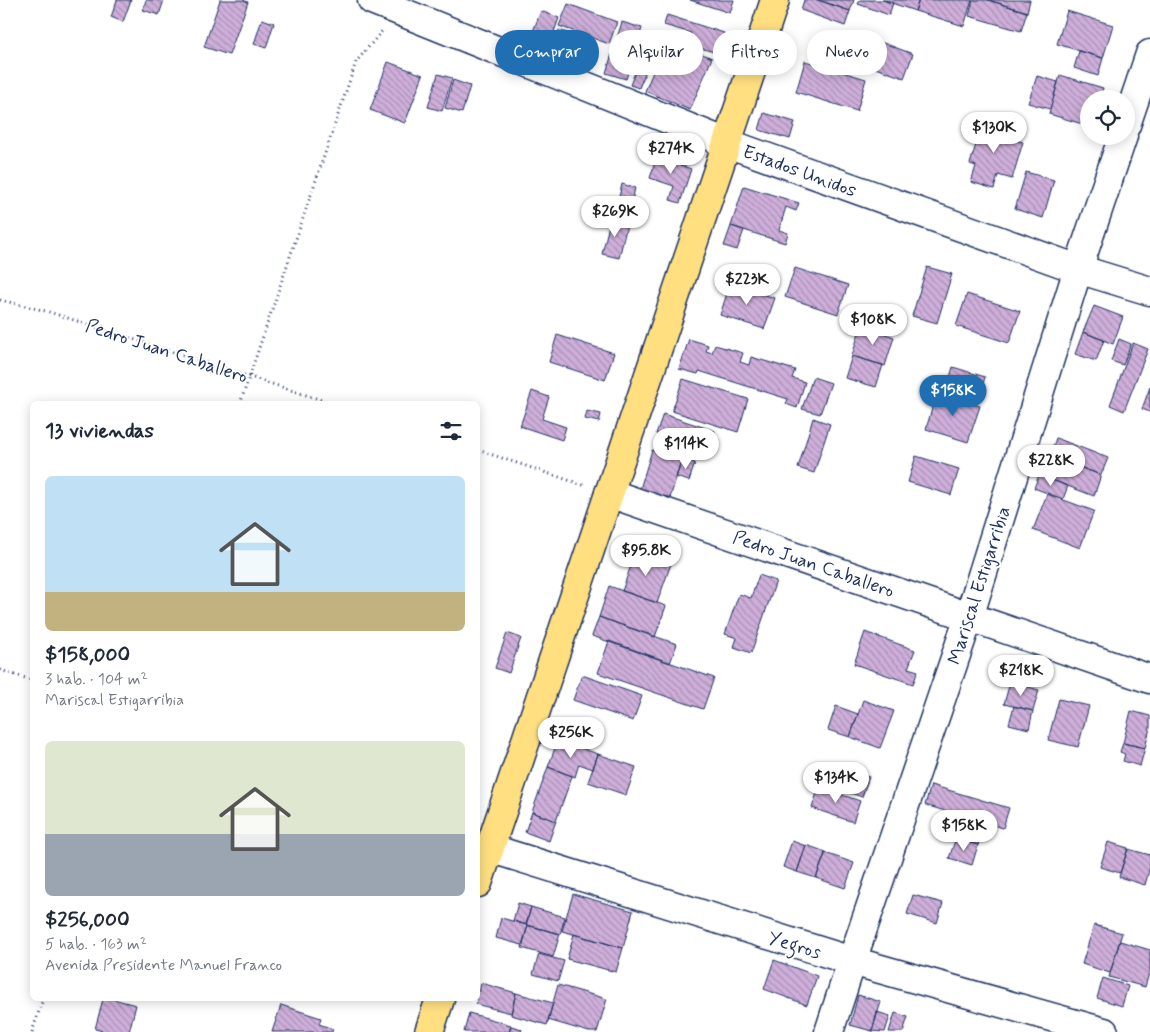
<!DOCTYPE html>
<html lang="es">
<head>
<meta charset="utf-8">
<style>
	:root { --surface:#fff; --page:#f6f6f7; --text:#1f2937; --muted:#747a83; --accent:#1f6fb2 }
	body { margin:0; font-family:Mynerve,sans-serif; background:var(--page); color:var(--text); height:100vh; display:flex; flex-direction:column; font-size:19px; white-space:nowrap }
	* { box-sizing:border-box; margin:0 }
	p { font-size:16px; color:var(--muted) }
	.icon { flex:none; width:28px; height:28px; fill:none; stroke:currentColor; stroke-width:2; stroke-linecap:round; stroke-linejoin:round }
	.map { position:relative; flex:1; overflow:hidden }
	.drawer { position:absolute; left:30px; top:401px; width:450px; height:600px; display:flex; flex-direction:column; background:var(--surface); border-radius:8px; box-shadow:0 2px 12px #0003 }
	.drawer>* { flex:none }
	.guide { position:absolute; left:495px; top:30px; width:475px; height:45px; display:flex; gap:10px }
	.buttons { position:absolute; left:1080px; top:90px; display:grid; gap:10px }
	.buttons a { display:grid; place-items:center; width:55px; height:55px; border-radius:50%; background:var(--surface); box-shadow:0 2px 12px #0003; font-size:25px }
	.price { position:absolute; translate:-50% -42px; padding:0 11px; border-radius:18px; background:#fff; color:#222; font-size:16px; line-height:32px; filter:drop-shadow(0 1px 2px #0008) }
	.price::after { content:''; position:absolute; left:50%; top:30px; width:15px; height:11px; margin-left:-8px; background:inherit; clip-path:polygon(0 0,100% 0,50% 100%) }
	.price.current { background:var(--accent); color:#fff }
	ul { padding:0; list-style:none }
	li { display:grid; align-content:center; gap:10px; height:265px; padding:0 15px }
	li span { display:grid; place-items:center; height:155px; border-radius:8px; color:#555 }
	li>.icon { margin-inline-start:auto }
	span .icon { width:90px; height:90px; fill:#fffc; stroke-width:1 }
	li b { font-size:21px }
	h2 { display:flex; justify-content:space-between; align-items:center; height:60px; padding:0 15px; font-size:21px }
	.chip { padding:0 18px; border-radius:22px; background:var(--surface); box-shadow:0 2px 12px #0003; font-size:18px; line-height:45px }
	.chip.current { background:var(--accent); color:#fff }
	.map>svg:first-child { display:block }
	.building { fill:url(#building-back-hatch); stroke:#1b2f5e }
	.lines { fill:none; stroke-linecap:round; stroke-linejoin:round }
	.minor-casing { stroke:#1b2f5e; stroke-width:31 }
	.major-casing { stroke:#1b2f5e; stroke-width:31 }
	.path { stroke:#1b2f5e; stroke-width:3; stroke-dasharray:1 4; stroke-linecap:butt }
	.minor { stroke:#fff; stroke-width:28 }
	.major { stroke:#ffdf80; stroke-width:28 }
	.labels { text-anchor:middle; stroke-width:4; stroke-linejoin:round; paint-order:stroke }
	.street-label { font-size:19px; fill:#1b2f5e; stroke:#fff }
</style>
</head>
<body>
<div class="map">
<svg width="1150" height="1032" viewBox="0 0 1150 1032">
	<defs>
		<pattern id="building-back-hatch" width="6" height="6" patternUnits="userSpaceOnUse" patternTransform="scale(1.25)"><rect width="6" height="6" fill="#cfafda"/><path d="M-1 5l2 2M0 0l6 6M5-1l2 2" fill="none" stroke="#a78fb4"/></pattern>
	</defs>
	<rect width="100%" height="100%" fill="#fff"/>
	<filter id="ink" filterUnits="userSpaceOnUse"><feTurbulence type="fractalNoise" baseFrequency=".02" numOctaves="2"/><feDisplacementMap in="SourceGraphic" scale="10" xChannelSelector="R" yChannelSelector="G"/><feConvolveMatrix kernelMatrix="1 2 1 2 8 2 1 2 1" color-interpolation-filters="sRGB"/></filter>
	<g filter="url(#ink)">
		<!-- building -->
		<path class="building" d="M117,0H131L123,22L111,17Z
			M146,0H164L159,15L143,10Z
			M220,0H243L248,2L229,55L204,47Z
			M690,0H734L730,13Z
			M804,0H818L850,11L845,26L801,10Z
			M818,0H854L850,11Z
			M860,0H883L893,3L889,15L858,4Z
			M883,0H919L915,11Z
			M919,0H972L964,26L915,11Z
			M973,0H988L1027,12L1021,31L969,16Z
			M988,0H1030L1027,12Z
			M568,4L617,22L609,44L559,26Z
			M541,11L559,18L547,51L528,44Z
			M1067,11L1113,25L1103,58L1057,44Z
			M667,15L724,33L717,53L687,44L691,33L664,25Z
			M262,19L274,23L266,48L254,44Z
			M622,22L642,28L626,79L606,73Z
			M559,30L579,37L569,64L549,57Z
			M867,37L913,54L904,78L858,62Z
			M667,39L712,58L690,110L645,91Z
			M648,40L657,44L639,88L630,85Z
			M1079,51L1103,58L1098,76L1074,68Z
			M805,61L866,79L857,111L796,92Z
			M388,62L423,75L405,123L370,110Z
			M438,74L452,78L442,111L428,107Z
			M1060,75L1103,88L1100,99H1089V126L1049,114Z
			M1037,76L1058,82L1050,109L1028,103Z
			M453,80L470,86L462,113L445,108Z
			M764,113L795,122L790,139L759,130Z
			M985,115L1005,120L1000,136L1023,142L1012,179L998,175L994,189L971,182L976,166L970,164Z
			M658,153L682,160L680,165L691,169L680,203L670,200L674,186L650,178Z
			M1026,172L1054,180L1043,218L1015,209Z
			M622,184L635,188L632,201L619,197Z
			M744,186L799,203L796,211L786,207L779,230L788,233L785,243L731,226Z
			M611,217L628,221L619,258L602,254Z
			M731,226L744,230L737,250L724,246Z
			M927,267L952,274L937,323L912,316Z
			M795,268L848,285L838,314L785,297Z
			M730,284L775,298L764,329L720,315Z
			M967,294L1020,311L1009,343L956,326Z
			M1094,306L1123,317L1113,344L1083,332Z
			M861,326L894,337L885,366L852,356Z
			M1083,332L1104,340L1096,361L1075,354Z
			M557,335L614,353L605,380L549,362Z
			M689,339L708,345L706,351L712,353L715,345L743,353L740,362L749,365L751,357L795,370L792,378L805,382L797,408L786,404L788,399L699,371L698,374L679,369Z
			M1119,339L1131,344L1123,365L1111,361Z
			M1133,343L1148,349L1124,411L1110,405Z
			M852,356L883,365L876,387L845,378Z
			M953,367L985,377L978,401L946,391Z
			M813,377L831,383L820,414L802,409Z
			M683,379L748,399L738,432L672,411Z
			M1150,387V412L1142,409Z
			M532,391L549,397L542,419L566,427L562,440L520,426Z
			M937,392L980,406L968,442L926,429Z
			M587,411L601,414L599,422L585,419Z
			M663,414L715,431L709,451L656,434Z
			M813,418L830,424L814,473L798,468Z
			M1056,438L1108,458L1101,475L1050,456Z
			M652,450L682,459L670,498L640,489Z
			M916,456L959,469L951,495L908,482Z
			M1049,456L1101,475L1094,496L1041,476Z
			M682,459L695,463L689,481L676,477Z
			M1039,475L1068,486L1063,499L1034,488Z
			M1047,494L1094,511L1080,548L1033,530Z
			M636,551L671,564L657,603L622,591Z
			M759,575L776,581L751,653L734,647L737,638L725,634L739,594L751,598Z
			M609,586L666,606L655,637L599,617Z
			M599,617L677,644L670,663L592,636Z
			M865,632L915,650L908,668L918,671L913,684L854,664Z
			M507,633L521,638L509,673L495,668Z
			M609,641L714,678L703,709L598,673Z
			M582,675L642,696L633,721L573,700Z
			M1010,682L1039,690L1033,711L1004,704Z
			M1059,699L1089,706L1078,747L1048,740Z
			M863,700L894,711L880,748L850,737Z
			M836,706L858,714L850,737L828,730Z
			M1014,706L1033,711L1029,729L1009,724Z
			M1131,711L1150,716V728L1145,748L1123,743Z
			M558,740L598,754L593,769L579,764L575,777L548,767Z
			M1123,743L1145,748L1140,766L1123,761L1125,754L1120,752Z
			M598,754L636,767L626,795L588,782Z
			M827,762L869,777L862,797L820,782Z
			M548,767L572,776L556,821L532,812Z
			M931,785L1009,808L1003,828L925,805Z
			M819,787L860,801L853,822L812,808Z
			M532,812L556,821L549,841L525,832Z
			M961,820L984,826L978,845L955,838Z
			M956,838L978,845L972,865L949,858Z
			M792,841L806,846L797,872L783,867Z
			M1108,842L1128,848L1120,873L1100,867Z
			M806,845L826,852L816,878L797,872Z
			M1128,849L1150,855V867L1145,885L1119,877Z
			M825,853L854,863L845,888L816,878Z
			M573,894L633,911L623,948L562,931Z
			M913,895L943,903L937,923L907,914Z
			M518,903L531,907L526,925L513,921Z
			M531,907L565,917L560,934L526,925Z
			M501,918L528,925L522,945L496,938Z
			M528,925L560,934L553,957L522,948Z
			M1094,925L1122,933L1110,973L1082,964Z
			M574,934L623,948L616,972L567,959Z
			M1120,941L1150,950V970L1145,987L1109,977Z
			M539,954L564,961L558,981L533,974Z
			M774,960L817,976L807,1005L764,989Z
			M1103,978L1128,986L1122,1006L1097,998Z
			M481,983L516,993L511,1013L475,1004L478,999Z
			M558,985L607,999L597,1032H589L548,1020Z
			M516,993L553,1003L547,1025L511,1015Z
			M858,995L881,1002L872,1031L850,1025Z
			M103,999H113L136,1005L129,1032H107L95,1029Z
			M281,1005L321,1018L319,1024L333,1029L332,1032H272Z
			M877,1012L890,1016L885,1032L872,1031Z
			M469,1013L511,1025L509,1032H464Z
			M895,1013L908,1017L903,1032H889Z
			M511,1026L522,1029L521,1032H509Z"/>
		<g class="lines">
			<!-- minor casing -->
			<g class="minor-casing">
				<path id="minor" d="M372,0L727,143L1078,269L1150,291
					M1126,125L1150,54
					M609,493L1150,679
					M489,848L852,961L1104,1032
					M829,1032L852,961L969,617L1078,269L1123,136"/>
			</g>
			<!-- major casing -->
			<g class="major-casing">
				<path id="major" d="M478,883L775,0
					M429,1032L440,999"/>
			</g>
			<!-- path -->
			<path class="path" d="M0,300L46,311L334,404
				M240,404L356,62L382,31
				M478,450L586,486
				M0,670L32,680
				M32,1032L43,999"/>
			<!-- minor -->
			<use href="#minor" class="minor"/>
			<!-- major -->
			<use href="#major" class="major"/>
		</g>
	</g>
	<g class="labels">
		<!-- street labels -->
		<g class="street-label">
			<text transform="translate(800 170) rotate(20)" y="7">Estados Unidos</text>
			<text transform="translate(167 350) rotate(18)" y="7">Pedro Juan Caballero</text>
			<text transform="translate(814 563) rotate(19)" y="7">Pedro Juan Caballero</text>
			<text transform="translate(978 585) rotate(-72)" y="7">Mariscal Estigarribia</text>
			<text transform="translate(795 944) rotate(17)" y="7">Yegros</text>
		</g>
	</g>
</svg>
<div class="buttons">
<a><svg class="icon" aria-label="locate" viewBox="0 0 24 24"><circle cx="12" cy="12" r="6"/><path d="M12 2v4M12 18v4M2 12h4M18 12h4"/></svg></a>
</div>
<b class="price" style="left:994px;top:154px">$130K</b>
<b class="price" style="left:671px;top:175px">$274K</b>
<b class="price" style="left:615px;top:238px">$269K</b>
<b class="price" style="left:747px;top:306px">$223K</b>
<b class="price" style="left:873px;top:346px">$108K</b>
<b class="price current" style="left:953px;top:417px">$158K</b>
<b class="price" style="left:686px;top:470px">$114K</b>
<b class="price" style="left:1051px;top:487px">$228K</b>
<b class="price" style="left:646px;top:577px">$95.8K</b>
<b class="price" style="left:1021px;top:697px">$218K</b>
<b class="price" style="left:571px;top:759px">$256K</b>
<b class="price" style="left:836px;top:804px">$134K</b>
<b class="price" style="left:964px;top:852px">$158K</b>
<div class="guide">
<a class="chip current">Comprar</a>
<a class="chip">Alquilar</a>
<a class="chip">Filtros</a>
<a class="chip">Nuevo</a>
</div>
<section class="drawer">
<h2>13 viviendas<svg class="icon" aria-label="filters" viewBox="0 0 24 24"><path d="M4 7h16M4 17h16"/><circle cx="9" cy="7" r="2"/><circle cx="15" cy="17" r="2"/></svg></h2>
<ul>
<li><span style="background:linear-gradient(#bfe0f5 75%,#c2b280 0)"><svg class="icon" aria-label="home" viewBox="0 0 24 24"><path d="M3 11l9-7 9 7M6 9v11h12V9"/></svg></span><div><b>$158,000</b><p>3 hab. · 104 m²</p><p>Mariscal Estigarribia</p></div></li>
<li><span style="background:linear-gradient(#dfe7d0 60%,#9aa5b1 0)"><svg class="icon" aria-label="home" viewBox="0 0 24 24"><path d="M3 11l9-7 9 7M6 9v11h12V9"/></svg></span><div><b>$256,000</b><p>5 hab. · 163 m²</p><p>Avenida Presidente Manuel Franco</p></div></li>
</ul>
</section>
</div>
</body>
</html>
